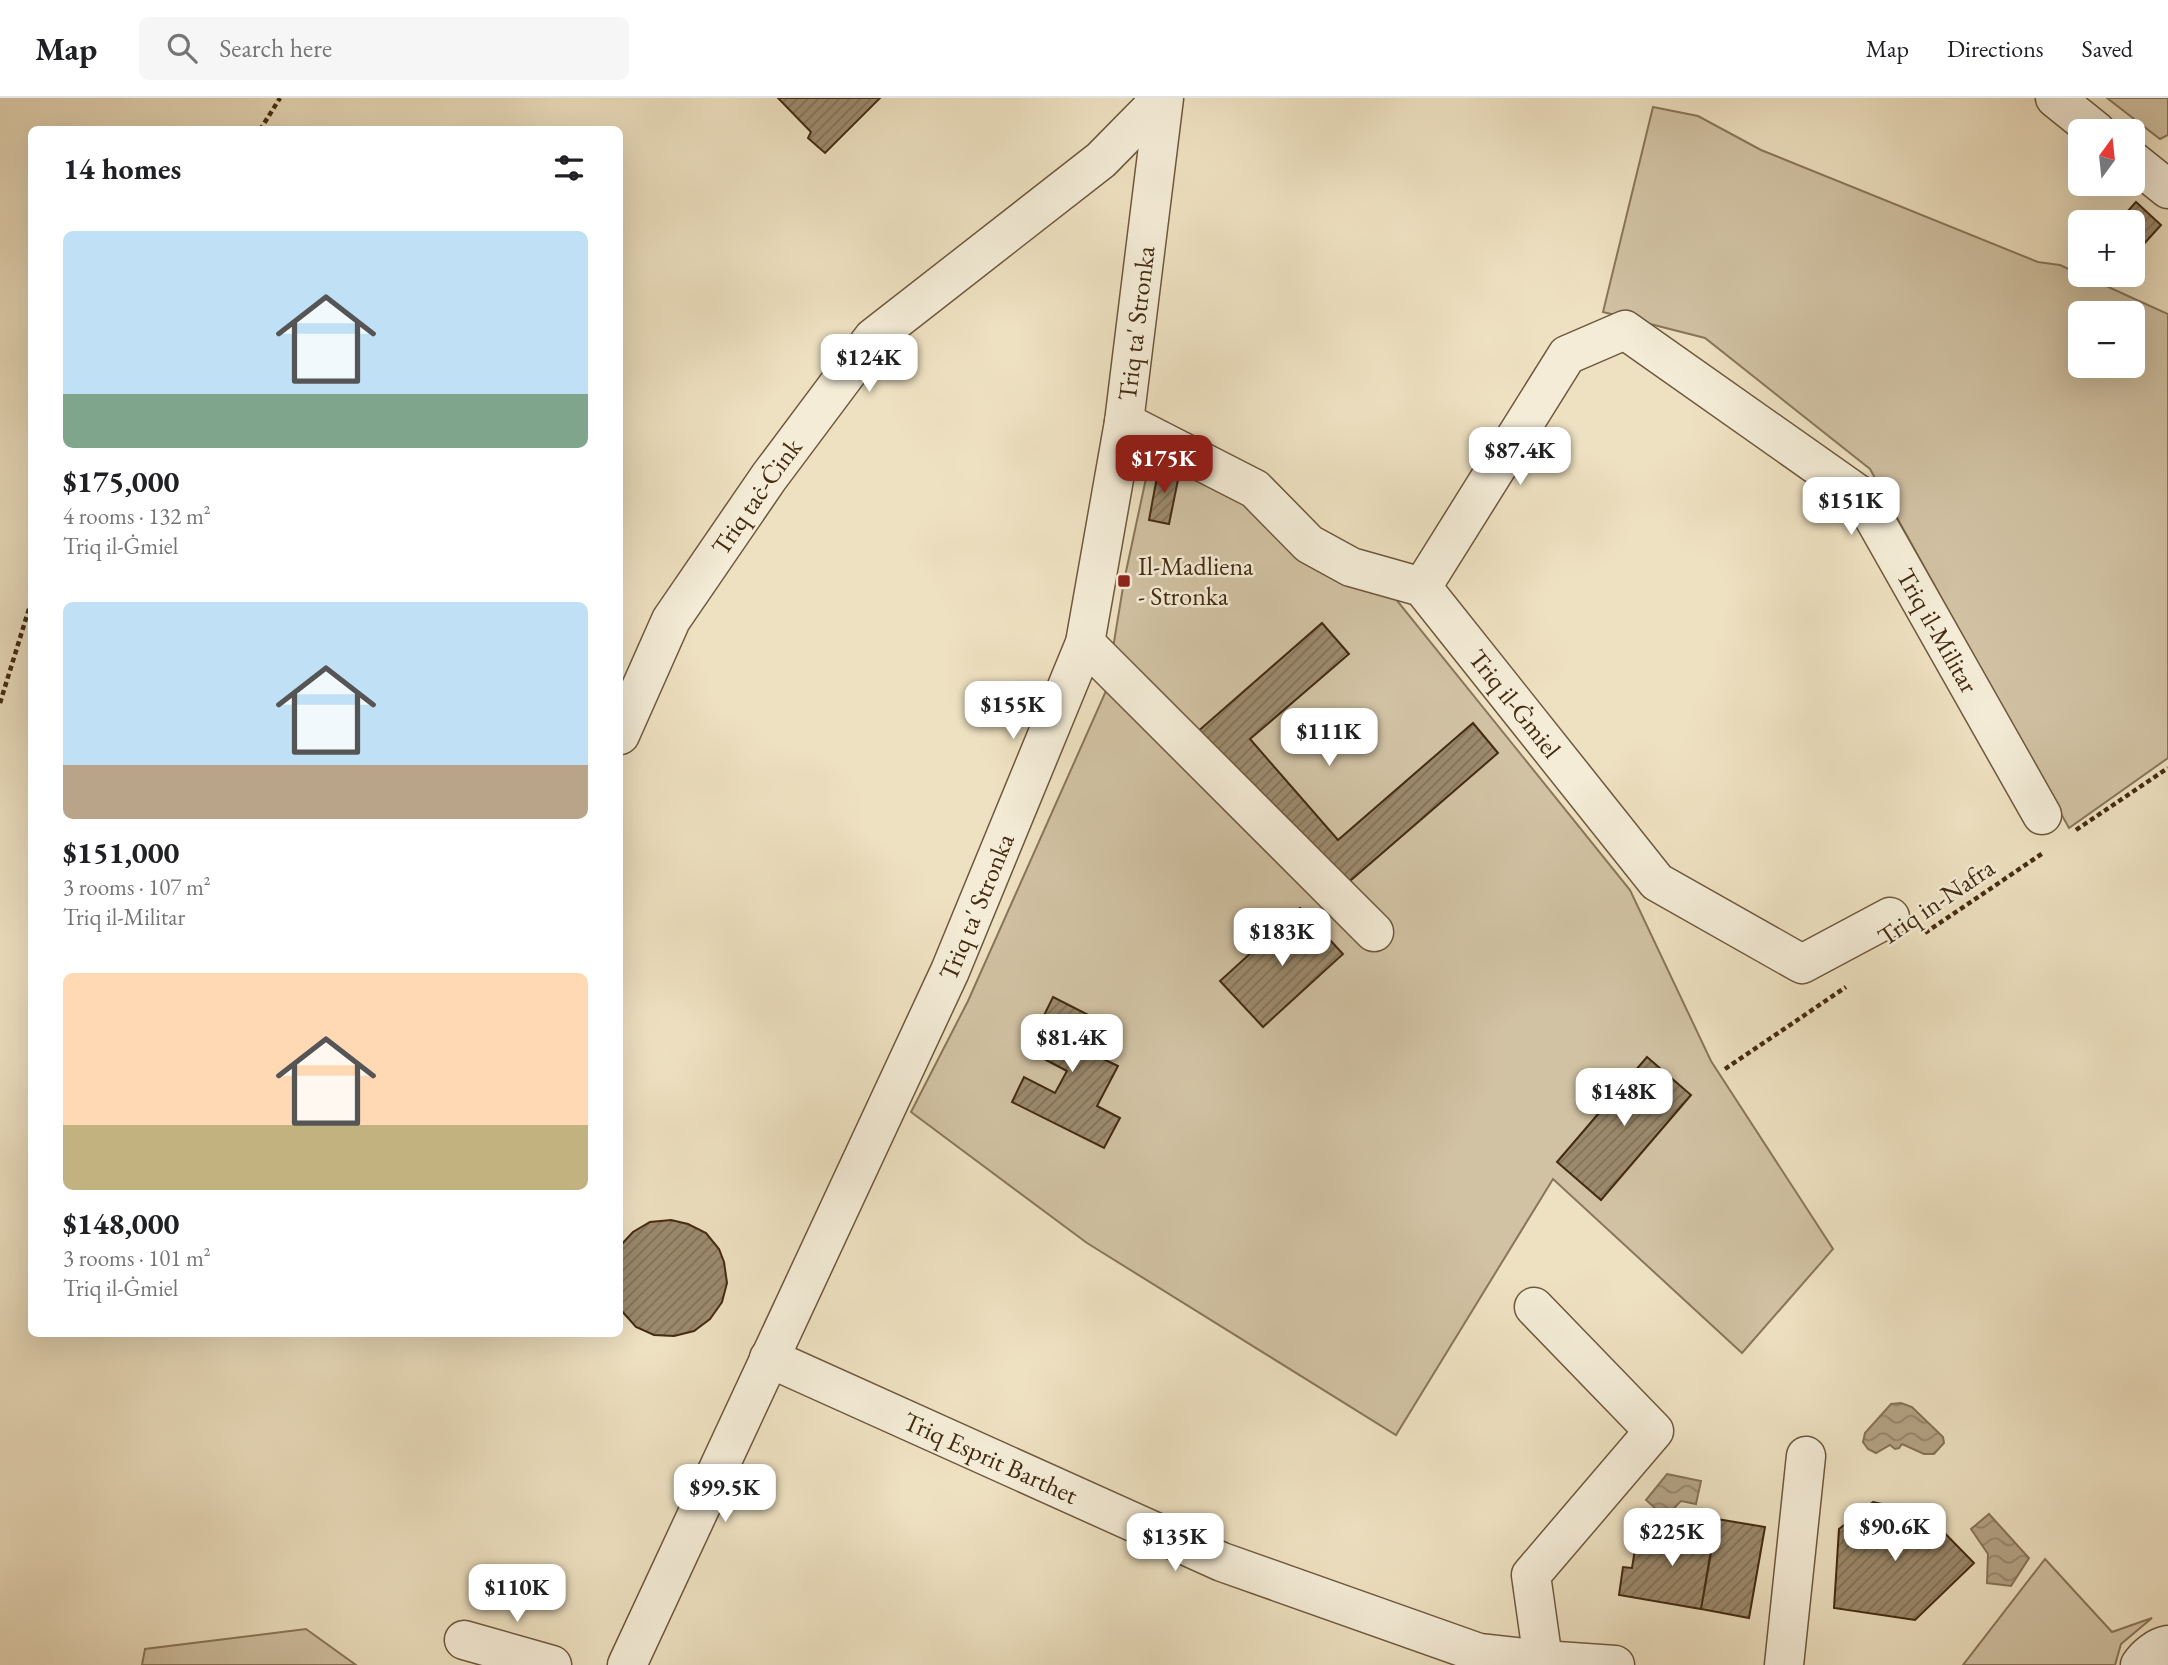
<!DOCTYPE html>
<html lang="en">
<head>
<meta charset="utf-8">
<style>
	:root { --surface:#fff; --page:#f6f6f6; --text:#202124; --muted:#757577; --line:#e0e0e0; --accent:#8f2418 }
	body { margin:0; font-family:"EB Garamond",serif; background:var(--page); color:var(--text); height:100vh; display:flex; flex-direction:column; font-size:26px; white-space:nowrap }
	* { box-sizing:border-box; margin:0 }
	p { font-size:23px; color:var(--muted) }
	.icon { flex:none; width:38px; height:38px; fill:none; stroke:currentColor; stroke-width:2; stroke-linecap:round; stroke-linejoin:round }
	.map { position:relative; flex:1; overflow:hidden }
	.sheet { position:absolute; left:28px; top:28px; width:595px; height:1211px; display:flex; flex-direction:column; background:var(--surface); border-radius:10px; box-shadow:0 7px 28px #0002 }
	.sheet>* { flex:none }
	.needle { width:46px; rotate:15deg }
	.tools { position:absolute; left:2068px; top:21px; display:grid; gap:14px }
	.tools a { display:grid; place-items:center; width:77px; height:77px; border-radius:10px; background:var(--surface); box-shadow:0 7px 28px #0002; font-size:35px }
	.price { position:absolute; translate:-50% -60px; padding:0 16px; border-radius:14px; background:#fff; color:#222; font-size:23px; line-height:46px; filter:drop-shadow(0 2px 4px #0008) }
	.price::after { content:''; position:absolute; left:50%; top:42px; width:21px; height:16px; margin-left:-10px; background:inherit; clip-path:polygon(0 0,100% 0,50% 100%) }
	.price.on { background:var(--accent); color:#fff }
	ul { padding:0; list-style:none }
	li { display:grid; align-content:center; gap:14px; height:371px; padding:0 35px }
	li span { display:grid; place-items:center; height:217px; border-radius:10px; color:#555 }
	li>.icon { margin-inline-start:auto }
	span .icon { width:126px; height:126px; fill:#fffc; stroke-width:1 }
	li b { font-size:30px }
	h2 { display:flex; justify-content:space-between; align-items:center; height:84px; padding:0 35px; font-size:30px }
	header { display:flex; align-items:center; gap:42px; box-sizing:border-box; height:98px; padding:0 35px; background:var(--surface); border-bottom:2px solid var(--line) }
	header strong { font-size:33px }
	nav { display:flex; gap:38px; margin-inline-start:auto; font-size:24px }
	.search { width:490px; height:63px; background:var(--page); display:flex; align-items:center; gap:18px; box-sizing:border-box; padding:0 24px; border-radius:10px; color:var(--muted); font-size:26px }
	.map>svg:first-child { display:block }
	.grass { fill:#d1c2a3; stroke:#8a765a; stroke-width:2; fill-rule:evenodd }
	.water { fill:url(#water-waves); stroke:#877357; stroke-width:2 }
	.building { fill:url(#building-hatch); stroke:#442b11; stroke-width:2 }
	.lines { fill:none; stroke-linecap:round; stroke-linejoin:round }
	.minor-casing { stroke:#6e583d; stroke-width:41 }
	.path { stroke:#442b11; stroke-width:4.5; stroke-dasharray:5 3.5; stroke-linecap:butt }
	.minor { stroke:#f4ecd7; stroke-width:38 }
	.poi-dot { fill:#8f2418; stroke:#f4ecd7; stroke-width:2.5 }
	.labels { text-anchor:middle; stroke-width:5; stroke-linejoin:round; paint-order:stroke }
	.street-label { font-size:26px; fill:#442b11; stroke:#f4ecd7 }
	.poi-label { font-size:26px; fill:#442b11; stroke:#f4ecd7; text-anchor:start }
</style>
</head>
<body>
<header>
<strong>Map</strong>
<div class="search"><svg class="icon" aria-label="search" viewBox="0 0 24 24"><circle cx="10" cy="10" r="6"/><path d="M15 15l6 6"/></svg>Search here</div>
<nav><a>Map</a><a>Directions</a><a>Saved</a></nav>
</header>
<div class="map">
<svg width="2168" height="1567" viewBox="0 0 2168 1567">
	<defs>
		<pattern id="water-waves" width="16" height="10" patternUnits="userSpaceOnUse" patternTransform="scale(1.75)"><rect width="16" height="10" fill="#b4a385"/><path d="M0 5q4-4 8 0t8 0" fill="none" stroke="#94856b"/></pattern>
		<pattern id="building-hatch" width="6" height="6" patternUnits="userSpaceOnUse" patternTransform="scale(1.75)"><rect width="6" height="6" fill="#9c8a6d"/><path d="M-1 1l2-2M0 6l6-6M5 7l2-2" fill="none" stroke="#817158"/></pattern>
	</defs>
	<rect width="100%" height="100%" fill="#eee1c1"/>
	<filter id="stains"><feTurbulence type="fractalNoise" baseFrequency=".00286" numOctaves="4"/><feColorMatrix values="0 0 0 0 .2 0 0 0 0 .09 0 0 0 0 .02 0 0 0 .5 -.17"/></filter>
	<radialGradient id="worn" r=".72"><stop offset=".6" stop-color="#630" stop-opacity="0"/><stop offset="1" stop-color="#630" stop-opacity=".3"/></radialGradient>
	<!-- grass -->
	<path class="grass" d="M2107,0H2168V37L2160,41Z
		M1653,9L1698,18L1761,52L2038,164L2060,167L2168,216V660L2069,730L1870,371L1705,240L1603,214ZM2081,215H2133V268H2081Z
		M1151,357L1238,400L1395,500L1630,792L1711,963L1833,1151L1742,1255L1553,1081L1396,1337L1087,1145L911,1014L968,903L1106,593L1124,483Z
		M2045,1461L2112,1534L2152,1520L2121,1546L2115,1567H1963Z
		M306,1531L356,1567H142L145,1551Z"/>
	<!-- water -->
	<path class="water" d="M1901,1305L1912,1309L1943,1339L1944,1345L1934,1356H1924L1902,1346L1899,1350L1895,1351L1890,1347L1876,1355L1868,1351L1863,1344L1865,1335L1891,1306Z
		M1667,1376L1701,1383L1696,1406L1681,1403L1665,1419L1646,1402Z
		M1989,1416L2029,1460L2011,1488L1987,1485L1988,1456L1971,1431Z"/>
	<!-- building -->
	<path class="building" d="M778,0H880L825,55L808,40L811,34Z
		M2136,104L2161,127L2133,158V124H2118Z
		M1159,368L1180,372L1169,426L1149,422Z
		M1322,525L1349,556L1250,641L1338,742L1473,625L1498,655L1336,795L1196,635Z
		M1300,810L1343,856L1263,929L1220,883Z
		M1053,899L1112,929L1097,958L1118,968L1097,1008L1120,1020L1104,1050L1012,1004L1024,979L1055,995L1067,973L1027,952Z
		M1647,959L1691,997L1601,1102L1557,1064Z
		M671,1122L688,1126L706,1135L719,1151L724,1164L727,1185L722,1204L710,1221L694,1233L674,1238L654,1237L636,1229L620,1211V1148L633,1134L650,1124Z
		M1873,1404L1926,1416L1974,1465L1915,1522L1834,1510L1839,1431Z
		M1717,1421L1765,1429L1749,1520L1701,1511Z
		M1681,1424L1715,1429L1701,1511L1619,1497L1623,1469L1632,1470L1636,1445L1666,1450L1669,1433Z"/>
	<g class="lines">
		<!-- minor casing -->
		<g class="minor-casing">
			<g id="minor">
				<path d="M2055,0L2096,33"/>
				<path d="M2133,63L2168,91"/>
				<path id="s1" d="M1124,324L1255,391L1309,446L1351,469L1422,489L1657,784L1802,866L1890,819"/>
				<path id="s2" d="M1422,489L1567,257L1625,232L1862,399L2042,717"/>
				<path d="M1085,545L1374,834"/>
				<path id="s3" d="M620,637L671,522L769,379L873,240L1101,62L1162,0"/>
				<path d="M1534,1209L1654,1333L1531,1477L1543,1562"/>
				<path id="s4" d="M769,1260L1222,1464L1479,1555L1543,1562L1615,1567"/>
				<path d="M464,1542L552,1567"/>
				<path id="s5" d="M627,1567L950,873L1085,545L1124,324L1164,0"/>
				<path d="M1784,1567L1806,1358"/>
				<path d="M2140,1567C2146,1558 2157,1549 2168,1547"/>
			</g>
		</g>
		<!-- path -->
		<path class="path" d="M260,32L280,0
			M0,605L32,501
			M2076,732L2168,670
			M1925,835L2043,755
			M1725,971L1846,889"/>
		<!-- minor -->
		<use href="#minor" class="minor"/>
	</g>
	<!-- markers -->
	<rect class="poi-dot" x="1117" y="476" width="14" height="14" rx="3.5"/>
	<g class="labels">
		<!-- street labels -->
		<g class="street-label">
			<text dy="9" stroke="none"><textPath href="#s5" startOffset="1444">Triq ta' Stronka</textPath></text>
			<text dy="9" stroke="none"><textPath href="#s3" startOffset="276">Triq taċ-Ċink</textPath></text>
			<text dy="9" stroke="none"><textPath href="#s2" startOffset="780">Triq il-Militar</textPath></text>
			<text dy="9" stroke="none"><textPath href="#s1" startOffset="495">Triq il-Ġmiel</textPath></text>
			<text transform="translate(1936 804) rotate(-34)" y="9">Triq in-Nafra</text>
			<text dy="9" stroke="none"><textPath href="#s5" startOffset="835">Triq ta' Stronka</textPath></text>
			<text dy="9" stroke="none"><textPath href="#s4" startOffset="243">Triq Esprit Barthet</textPath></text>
		</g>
		<!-- poi labels -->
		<g class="poi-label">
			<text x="1138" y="477">Il-Madliena<tspan x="1138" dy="30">- Stronka</tspan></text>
		</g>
	</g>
	<rect width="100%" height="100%" filter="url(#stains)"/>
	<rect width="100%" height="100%" fill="url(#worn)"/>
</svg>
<div class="tools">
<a><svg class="needle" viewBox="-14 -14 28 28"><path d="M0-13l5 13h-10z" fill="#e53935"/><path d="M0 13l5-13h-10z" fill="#757577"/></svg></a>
<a>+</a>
<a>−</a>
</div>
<b class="price" style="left:869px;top:296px">$124K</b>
<b class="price" style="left:1520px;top:389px">$87.4K</b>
<b class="price on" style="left:1164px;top:397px">$175K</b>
<b class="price" style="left:1851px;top:439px">$151K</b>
<b class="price" style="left:1013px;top:643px">$155K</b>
<b class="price" style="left:1329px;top:670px">$111K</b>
<b class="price" style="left:1282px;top:870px">$183K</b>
<b class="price" style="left:1072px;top:976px">$81.4K</b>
<b class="price" style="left:1624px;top:1030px">$148K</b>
<b class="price" style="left:725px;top:1426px">$99.5K</b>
<b class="price" style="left:1895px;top:1465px">$90.6K</b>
<b class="price" style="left:1672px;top:1470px">$225K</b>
<b class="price" style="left:1175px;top:1475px">$135K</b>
<b class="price" style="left:517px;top:1526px">$110K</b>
<section class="sheet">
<h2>14 homes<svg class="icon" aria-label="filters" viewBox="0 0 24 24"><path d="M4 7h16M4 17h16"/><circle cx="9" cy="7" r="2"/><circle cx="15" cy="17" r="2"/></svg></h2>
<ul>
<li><span style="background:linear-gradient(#bfe0f5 75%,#7fa58c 0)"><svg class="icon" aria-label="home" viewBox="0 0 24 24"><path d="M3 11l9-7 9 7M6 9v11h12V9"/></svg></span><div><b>$175,000</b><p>4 rooms · 132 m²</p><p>Triq il-Ġmiel</p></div></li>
<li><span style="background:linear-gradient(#bfe0f5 75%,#b9a48a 0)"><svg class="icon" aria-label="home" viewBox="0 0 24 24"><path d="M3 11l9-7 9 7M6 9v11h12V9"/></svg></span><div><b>$151,000</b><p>3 rooms · 107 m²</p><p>Triq il-Militar</p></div></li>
<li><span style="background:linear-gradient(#ffd9b3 70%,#c2b280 0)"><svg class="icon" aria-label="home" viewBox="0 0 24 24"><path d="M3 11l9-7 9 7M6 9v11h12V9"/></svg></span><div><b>$148,000</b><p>3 rooms · 101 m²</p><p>Triq il-Ġmiel</p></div></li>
</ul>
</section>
</div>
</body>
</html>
